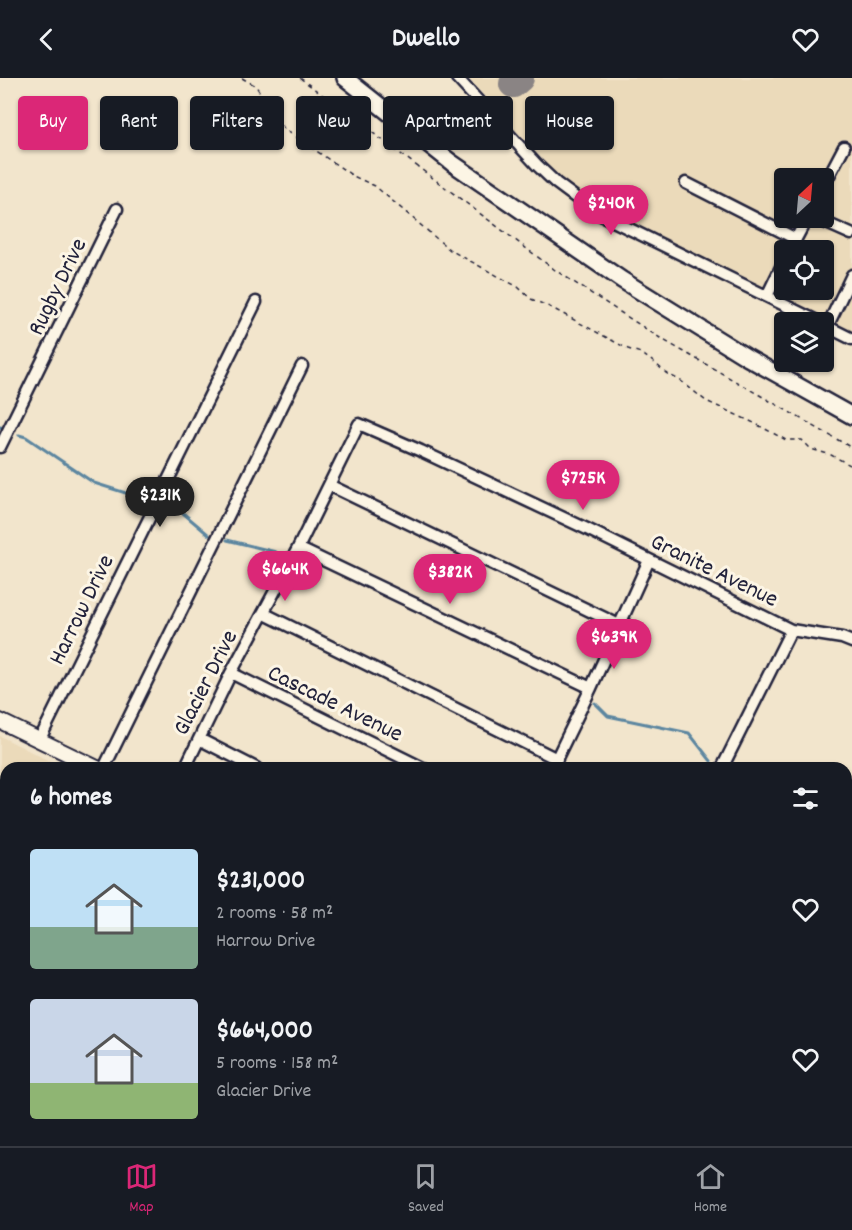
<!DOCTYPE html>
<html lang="en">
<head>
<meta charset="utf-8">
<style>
	:root { --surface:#171b24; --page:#242831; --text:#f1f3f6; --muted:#9ea1a6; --line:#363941; --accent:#db2777 }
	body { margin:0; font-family:Dekko,sans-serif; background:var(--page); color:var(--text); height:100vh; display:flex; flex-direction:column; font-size:22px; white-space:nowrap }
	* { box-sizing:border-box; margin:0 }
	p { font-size:20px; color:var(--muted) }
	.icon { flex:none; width:33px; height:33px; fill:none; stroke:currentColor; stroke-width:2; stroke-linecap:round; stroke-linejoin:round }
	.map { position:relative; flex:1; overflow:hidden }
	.sheet { position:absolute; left:0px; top:684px; width:852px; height:384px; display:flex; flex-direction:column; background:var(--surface); border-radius:18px 18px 0 0; box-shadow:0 2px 4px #0004 }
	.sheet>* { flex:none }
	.guide { position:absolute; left:18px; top:18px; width:816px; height:54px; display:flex; gap:12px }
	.needle { width:39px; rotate:26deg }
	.tools { position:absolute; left:774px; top:90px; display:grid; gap:12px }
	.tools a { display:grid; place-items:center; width:60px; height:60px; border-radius:6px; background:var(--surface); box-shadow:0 2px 4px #0004; font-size:30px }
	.price { position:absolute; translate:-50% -51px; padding:0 14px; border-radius:21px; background:var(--accent); color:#fff; font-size:20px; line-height:39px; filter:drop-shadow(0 2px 3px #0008) }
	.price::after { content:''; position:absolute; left:50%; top:36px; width:18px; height:14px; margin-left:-9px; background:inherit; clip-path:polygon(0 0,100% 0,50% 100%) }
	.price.current { background:#222; color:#fff }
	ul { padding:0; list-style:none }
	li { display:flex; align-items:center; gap:18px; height:150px; padding:0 30px }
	li span { display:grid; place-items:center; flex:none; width:168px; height:120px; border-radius:6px; color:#555 }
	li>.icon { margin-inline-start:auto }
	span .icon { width:72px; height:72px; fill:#fffc; stroke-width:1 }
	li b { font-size:26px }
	h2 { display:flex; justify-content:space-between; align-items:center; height:72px; padding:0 30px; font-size:26px }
	.tag { padding:0 21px; border-radius:6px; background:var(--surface); box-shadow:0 2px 4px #0004; font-size:21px; line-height:54px }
	.tag.current { background:var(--accent); color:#fff }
	header { display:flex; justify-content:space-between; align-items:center; height:78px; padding:0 30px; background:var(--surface); font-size:27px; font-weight:700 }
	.tabs { display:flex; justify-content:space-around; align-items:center; height:84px; border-top:2px solid var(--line); background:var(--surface); font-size:16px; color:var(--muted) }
	.tabs a { display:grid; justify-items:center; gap:3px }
	.tabs .current { color:var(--accent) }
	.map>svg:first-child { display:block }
	.built { fill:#ebdaba; fill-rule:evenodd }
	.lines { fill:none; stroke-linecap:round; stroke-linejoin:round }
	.stream { stroke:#5c86a0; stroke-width:3 }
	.taxiway { stroke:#8a8484; stroke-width:28 }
	.minor-casing { stroke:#22223b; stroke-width:15 }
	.major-casing { stroke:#22223b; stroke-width:18 }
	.highway-casing { stroke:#22223b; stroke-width:20 }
	.path { stroke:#22223b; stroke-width:1.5; stroke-dasharray:4.5 4.5; stroke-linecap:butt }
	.minor { stroke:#fcf5e5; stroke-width:10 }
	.major { stroke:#fcf5e5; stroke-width:14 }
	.highway { stroke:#fcf5e5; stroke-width:15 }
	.labels { text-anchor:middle; stroke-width:6; stroke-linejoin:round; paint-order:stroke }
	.street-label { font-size:24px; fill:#22223b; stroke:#fcf5e5 }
</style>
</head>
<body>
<header><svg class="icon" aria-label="back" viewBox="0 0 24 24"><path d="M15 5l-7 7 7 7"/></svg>Dwello<svg class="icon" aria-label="heart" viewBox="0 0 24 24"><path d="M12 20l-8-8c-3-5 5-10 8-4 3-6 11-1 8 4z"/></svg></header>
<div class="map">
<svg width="852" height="1068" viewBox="0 0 852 1068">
	<rect width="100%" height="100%" fill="#f2e5cc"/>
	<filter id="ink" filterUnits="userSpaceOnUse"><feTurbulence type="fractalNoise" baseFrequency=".0167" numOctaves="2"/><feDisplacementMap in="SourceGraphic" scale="12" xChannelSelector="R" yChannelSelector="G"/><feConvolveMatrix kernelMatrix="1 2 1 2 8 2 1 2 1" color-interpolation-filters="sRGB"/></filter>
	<g filter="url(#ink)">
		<!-- built -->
		<path class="built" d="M468,0H852V254L742,198L620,139L562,103ZM784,100H824V140H784ZM784,172H824V212H784Z
			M0,658L63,690H6V1062H694L691,1068H0Z"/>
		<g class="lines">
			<!-- stream -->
			<path class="stream" d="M0,349L3,350
				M19,357L26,359L94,405L148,422
				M165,426L177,430L209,457
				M227,462L276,474
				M595,625L608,638L689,655L711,683
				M846,718H849"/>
			<!-- taxiway -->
			<path class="taxiway" d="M513,6L520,0"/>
			<!-- minor casing -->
			<g class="minor-casing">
				<path id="minor" d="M457,0L537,87L556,105L595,134L819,244
					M686,105L796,161
					M824,107L844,69
					M815,140L851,156
					M790,172L807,140
					M767,218L784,183
					M824,247L852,261
					M827,249L852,197
					M0,369L117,131
					M329,407L619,547
					M298,470L591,610
					M263,535L557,681
					M231,595L423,690
					M199,661L256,690
					M39,663L256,224
					M104,690L302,288
					M185,690L231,595L298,470L359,346L421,373L587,451L791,552L842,560L852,564
					M552,690L591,610L649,482
					M722,690L791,552
					M846,762L852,748
					M846,863L852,866
					M702,1068L705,1062"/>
			</g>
			<!-- major casing -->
			<g class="major-casing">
				<path id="major" d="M0,643L97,690
					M844,1062L852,1066"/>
			</g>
			<!-- highway casing -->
			<g class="highway-casing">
				<path id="highway" d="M345,0L452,85L622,202L748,280L852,338"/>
			</g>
			<!-- path -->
			<path class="path" d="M242,0L256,8L264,21L275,34L284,51L334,85L353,98L375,108L450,172L518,209L531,221L552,230L628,271L641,275L656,286L666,295L681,303L706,323L754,345L786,362H802L811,371L831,377L852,388
				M300,0L555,192L660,260L852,370
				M0,946L6,949
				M222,1062L235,1068"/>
			<!-- minor -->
			<use href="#minor" class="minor"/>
			<!-- major -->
			<use href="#major" class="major"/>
			<!-- highway -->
			<use href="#highway" class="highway"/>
		</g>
	</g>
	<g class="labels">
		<!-- street labels -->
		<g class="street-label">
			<text transform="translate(56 208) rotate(-64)" y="8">Rugby Drive</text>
			<text transform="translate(715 491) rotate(26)" y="8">Granite Avenue</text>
			<text transform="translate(80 531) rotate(-64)" y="8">Harrow Drive</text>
			<text transform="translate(204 604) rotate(-63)" y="8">Glacier Drive</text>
			<text transform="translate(336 624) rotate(26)" y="8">Cascade Avenue</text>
		</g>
	</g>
</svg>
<div class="tools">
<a><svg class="needle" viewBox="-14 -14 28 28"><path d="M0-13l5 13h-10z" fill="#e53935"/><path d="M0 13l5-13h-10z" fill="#9ea1a6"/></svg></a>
<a><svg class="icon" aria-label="locate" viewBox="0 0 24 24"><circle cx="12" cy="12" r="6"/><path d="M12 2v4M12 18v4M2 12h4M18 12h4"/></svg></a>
<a><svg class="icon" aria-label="layers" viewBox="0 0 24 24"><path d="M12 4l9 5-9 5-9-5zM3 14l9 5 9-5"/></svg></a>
</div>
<b class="price" style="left:611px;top:158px">$240K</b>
<b class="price" style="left:583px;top:433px">$725K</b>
<b class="price current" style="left:160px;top:450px">$231K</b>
<b class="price" style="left:285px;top:524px">$664K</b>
<b class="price" style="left:450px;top:527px">$382K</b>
<b class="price" style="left:614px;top:592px">$639K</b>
<div class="guide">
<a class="tag current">Buy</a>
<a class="tag">Rent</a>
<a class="tag">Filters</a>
<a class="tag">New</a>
<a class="tag">Apartment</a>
<a class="tag">House</a>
</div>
<section class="sheet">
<h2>6 homes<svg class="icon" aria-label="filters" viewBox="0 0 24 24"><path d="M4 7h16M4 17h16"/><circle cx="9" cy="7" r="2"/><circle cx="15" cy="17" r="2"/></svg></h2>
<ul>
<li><span style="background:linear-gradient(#bfe0f5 65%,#7fa58c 0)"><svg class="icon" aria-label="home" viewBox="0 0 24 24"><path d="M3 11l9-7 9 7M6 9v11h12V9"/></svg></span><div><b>$231,000</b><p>2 rooms · 58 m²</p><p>Harrow Drive</p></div><svg class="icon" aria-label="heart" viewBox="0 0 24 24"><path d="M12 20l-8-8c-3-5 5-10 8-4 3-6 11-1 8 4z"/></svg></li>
<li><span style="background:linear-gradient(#c9d6e8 70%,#8fb573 0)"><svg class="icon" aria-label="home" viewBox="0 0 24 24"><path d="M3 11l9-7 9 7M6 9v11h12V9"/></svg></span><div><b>$664,000</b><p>5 rooms · 158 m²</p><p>Glacier Drive</p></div><svg class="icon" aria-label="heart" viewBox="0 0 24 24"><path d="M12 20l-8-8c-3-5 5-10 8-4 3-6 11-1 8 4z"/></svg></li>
</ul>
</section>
</div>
<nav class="tabs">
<a class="current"><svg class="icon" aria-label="map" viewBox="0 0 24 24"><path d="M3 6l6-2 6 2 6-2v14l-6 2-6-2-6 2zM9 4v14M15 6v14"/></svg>Map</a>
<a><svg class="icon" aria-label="saved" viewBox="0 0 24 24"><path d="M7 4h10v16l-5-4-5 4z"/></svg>Saved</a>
<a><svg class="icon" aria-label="home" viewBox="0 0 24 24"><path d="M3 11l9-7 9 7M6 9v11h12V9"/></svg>Home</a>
</nav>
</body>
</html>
